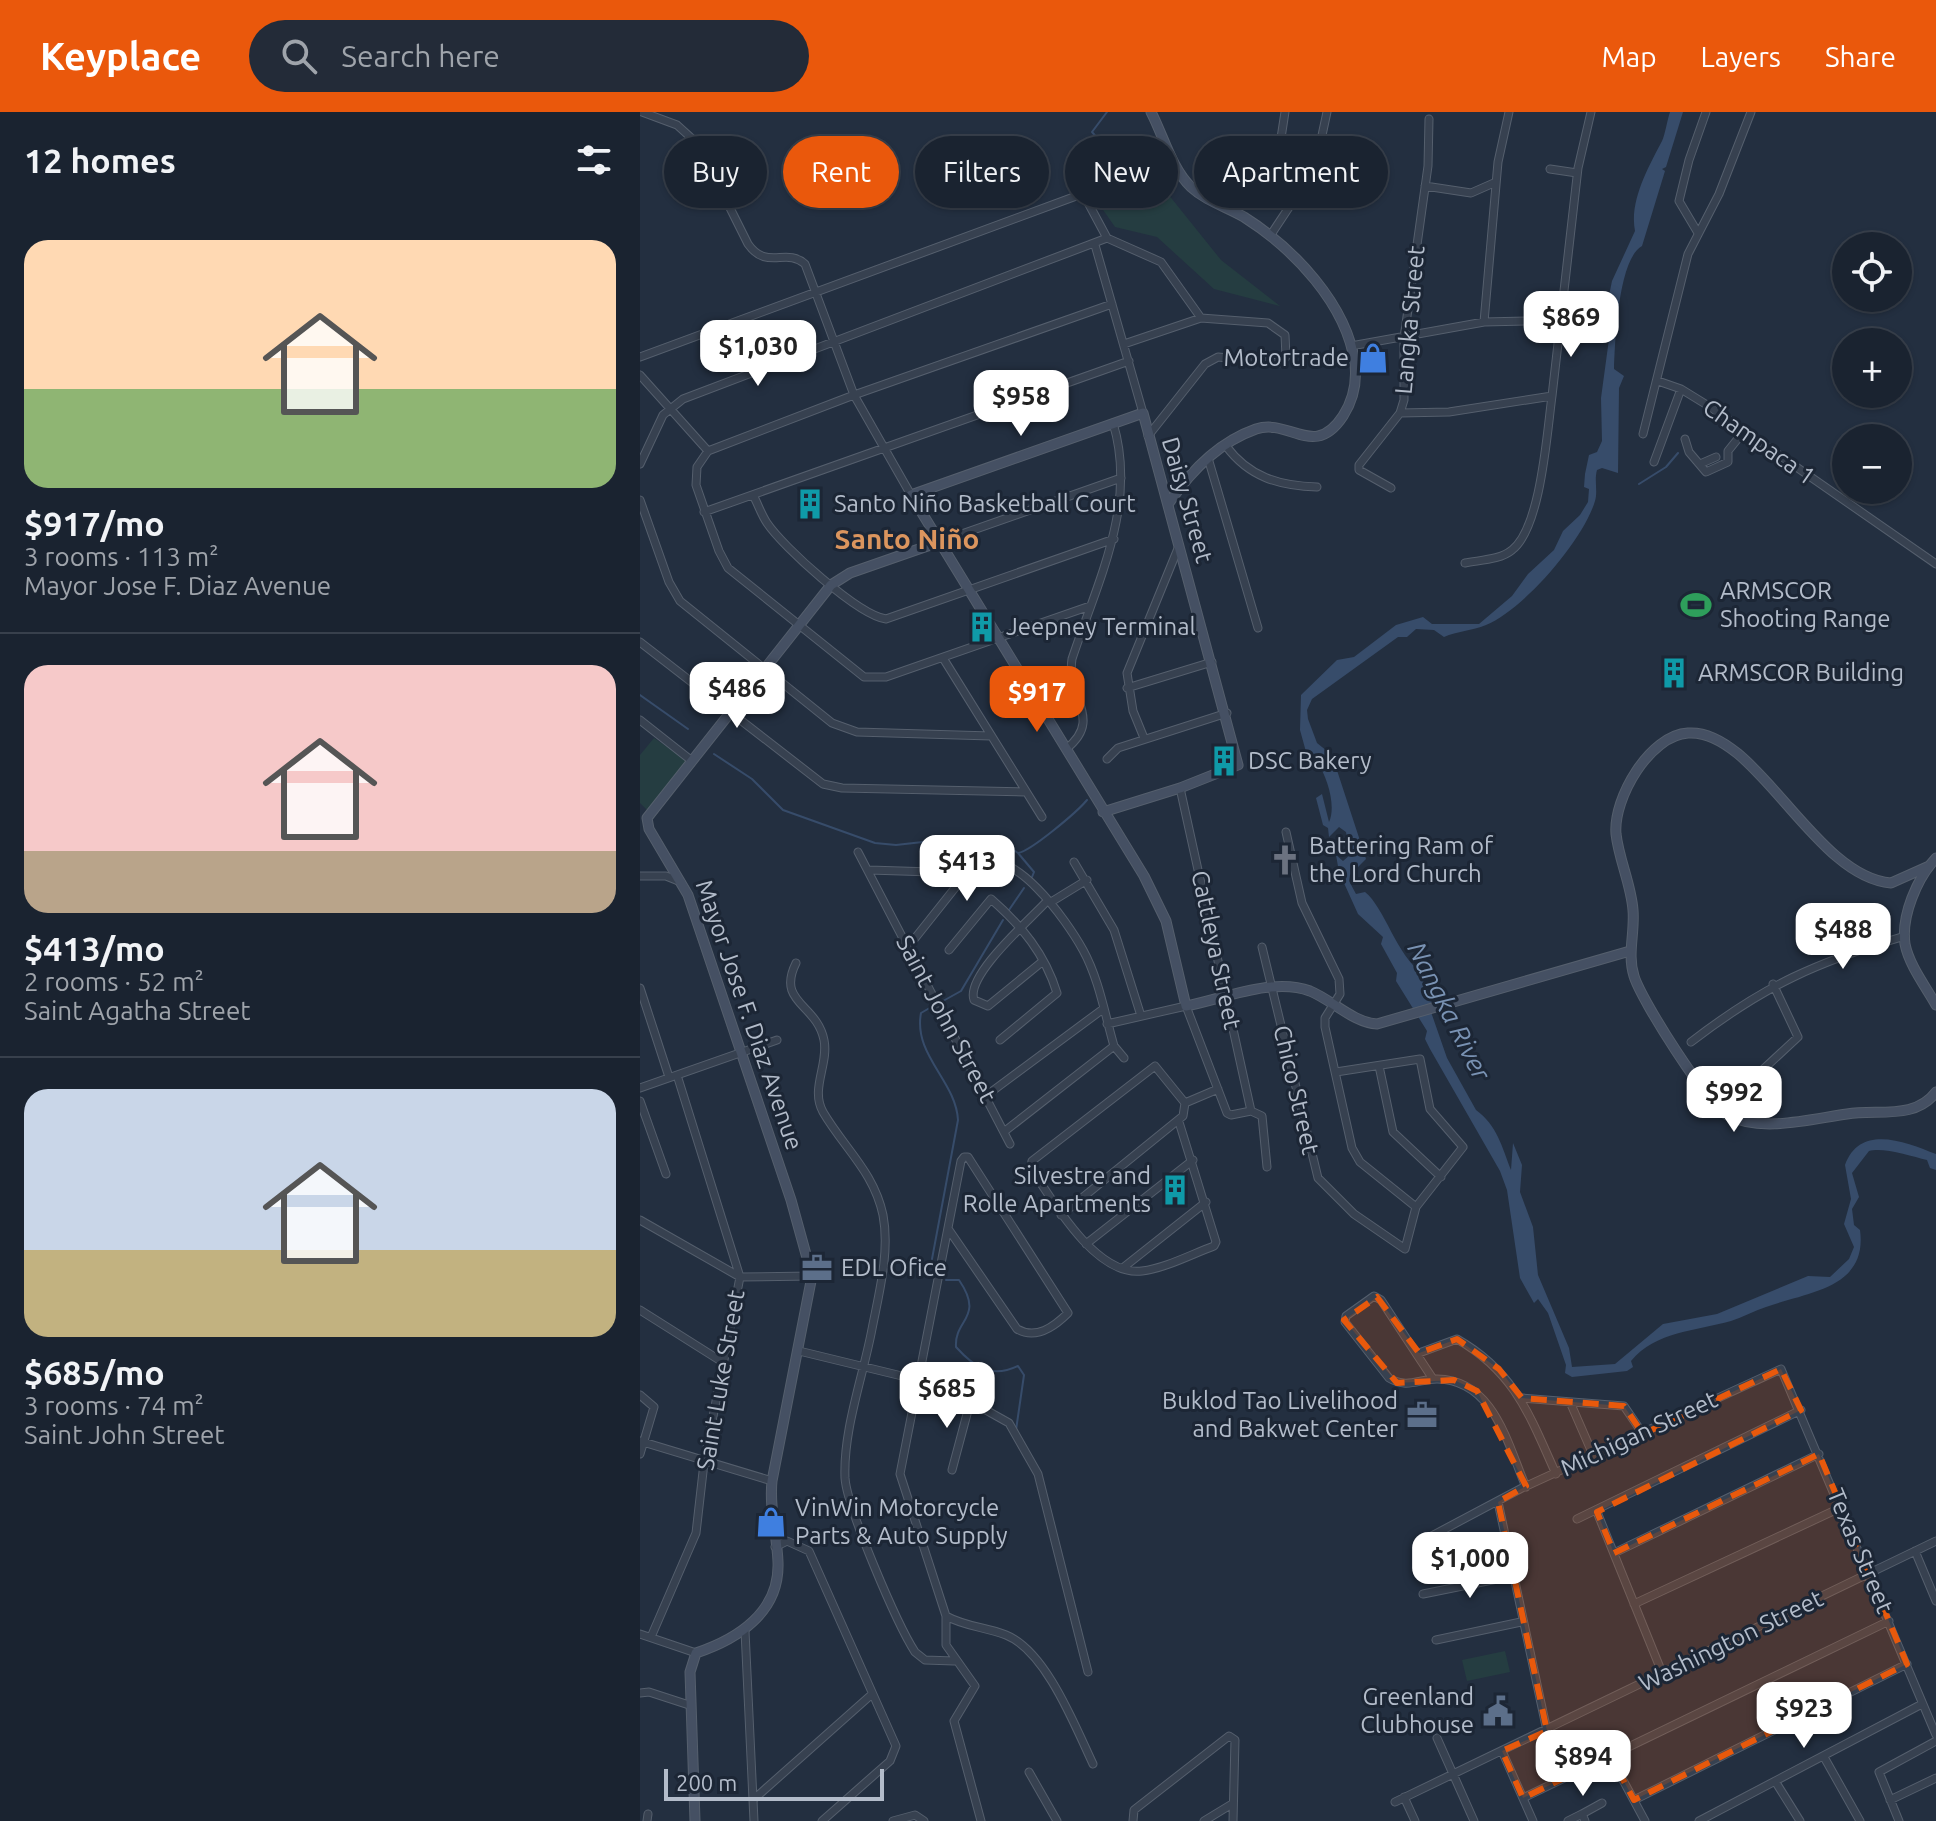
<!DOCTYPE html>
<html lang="en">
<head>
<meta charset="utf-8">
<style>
	:root { --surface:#1a2330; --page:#232b38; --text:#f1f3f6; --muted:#9fa4ab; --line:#38404c; --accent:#ea580c }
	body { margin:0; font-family:Ubuntu,sans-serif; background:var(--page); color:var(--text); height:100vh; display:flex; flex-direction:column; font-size:30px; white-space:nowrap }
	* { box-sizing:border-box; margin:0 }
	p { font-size:26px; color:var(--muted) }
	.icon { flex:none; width:44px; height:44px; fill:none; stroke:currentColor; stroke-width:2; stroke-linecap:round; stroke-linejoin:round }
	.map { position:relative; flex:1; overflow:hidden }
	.details { display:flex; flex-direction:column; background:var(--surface); width:640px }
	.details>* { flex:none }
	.guide { position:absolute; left:24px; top:24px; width:760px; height:72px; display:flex; gap:16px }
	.tools { position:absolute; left:1192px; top:120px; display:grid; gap:16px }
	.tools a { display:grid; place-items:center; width:80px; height:80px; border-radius:50%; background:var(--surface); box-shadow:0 2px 6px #0004,0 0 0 2px var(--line); font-size:40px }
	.scale { position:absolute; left:24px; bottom:20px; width:220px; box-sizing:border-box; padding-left:8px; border:4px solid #b3bcca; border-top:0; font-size:22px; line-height:28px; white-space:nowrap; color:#b3bcca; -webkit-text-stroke:6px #1c2635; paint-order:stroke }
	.price { position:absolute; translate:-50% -68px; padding:0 18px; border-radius:16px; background:#fff; color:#222; font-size:26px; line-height:52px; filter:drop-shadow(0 2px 4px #0008) }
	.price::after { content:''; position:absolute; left:50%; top:48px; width:24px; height:18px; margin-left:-12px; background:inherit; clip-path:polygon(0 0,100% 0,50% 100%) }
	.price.active { background:var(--accent); color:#fff }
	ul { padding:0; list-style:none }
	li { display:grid; align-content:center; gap:16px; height:424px; padding:0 24px }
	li+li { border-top:2px solid var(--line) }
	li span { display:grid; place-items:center; height:248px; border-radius:24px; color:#555 }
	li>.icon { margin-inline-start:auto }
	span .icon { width:144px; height:144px; fill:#fffc; stroke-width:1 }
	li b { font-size:34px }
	h2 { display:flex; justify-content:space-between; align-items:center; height:96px; padding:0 24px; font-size:34px }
	.chip { padding:0 28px; border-radius:36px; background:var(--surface); box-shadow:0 2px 6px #0004,0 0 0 2px var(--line); font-size:28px; line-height:72px }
	.chip.active { background:var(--accent); color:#fff }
	header { display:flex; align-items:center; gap:48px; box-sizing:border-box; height:112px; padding:0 40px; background:var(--accent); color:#fff }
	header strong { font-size:38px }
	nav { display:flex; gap:44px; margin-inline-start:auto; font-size:28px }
	.search { width:560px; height:72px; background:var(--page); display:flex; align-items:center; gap:20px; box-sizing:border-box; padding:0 28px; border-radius:44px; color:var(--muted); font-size:30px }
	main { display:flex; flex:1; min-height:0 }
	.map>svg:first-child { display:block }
	.green { fill:#253d41 }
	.water { fill:#374c6a }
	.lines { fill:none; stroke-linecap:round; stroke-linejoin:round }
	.stream { stroke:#374c6a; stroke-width:2 }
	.street-casing { stroke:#555f6d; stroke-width:9 }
	.secondary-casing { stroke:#555f6d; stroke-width:11 }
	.street { stroke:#374150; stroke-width:7 }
	.secondary { stroke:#455063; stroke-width:9 }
	.marked { fill:#e8590c; fill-opacity:0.2; stroke:#e8590c; stroke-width:6; stroke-dasharray:16 10; stroke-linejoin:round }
	.labels { text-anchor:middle; stroke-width:6; stroke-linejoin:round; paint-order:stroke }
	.street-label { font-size:24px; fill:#b3bcca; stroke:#1c2635 }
	.poi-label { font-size:24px; fill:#b3bcca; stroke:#1c2635; text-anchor:start }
	.water-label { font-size:26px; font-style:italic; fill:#7992b3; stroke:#1c2635 }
	.quarter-label { font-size:28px; font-weight:bold; fill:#db955e; stroke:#1c2635 }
</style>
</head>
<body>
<header>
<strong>Keyplace</strong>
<div class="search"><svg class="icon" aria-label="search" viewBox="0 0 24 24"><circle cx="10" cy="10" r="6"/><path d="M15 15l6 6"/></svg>Search here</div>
<nav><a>Map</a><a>Layers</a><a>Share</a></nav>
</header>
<main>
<section class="details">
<h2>12 homes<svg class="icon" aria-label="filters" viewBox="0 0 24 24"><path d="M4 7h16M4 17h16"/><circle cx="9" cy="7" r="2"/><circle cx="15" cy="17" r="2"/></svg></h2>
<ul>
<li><span style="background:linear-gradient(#ffd9b3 60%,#8fb573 0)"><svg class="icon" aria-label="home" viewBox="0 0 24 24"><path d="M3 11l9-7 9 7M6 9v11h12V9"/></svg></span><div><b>$917/mo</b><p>3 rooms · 113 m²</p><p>Mayor Jose F. Diaz Avenue</p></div></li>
<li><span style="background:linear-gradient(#f6c9c9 75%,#b9a48a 0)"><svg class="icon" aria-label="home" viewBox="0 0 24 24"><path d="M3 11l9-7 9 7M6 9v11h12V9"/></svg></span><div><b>$413/mo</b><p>2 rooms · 52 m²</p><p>Saint Agatha Street</p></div></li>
<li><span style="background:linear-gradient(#c9d6e8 65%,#c2b280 0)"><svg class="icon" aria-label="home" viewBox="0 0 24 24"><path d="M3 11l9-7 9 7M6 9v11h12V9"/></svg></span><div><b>$685/mo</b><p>3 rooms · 74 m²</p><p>Saint John Street</p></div></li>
</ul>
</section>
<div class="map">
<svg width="1296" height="1709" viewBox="0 0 1296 1709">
	<rect width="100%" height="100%" fill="#232f40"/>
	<!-- green -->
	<path class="green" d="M488,40L528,82L581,148L640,194L574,177L517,125L475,115L431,52L461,43L480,48Z
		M14,626L45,647L46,653L8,699L0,691V643Z
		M865,1539L870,1560L827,1569L822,1548Z"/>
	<!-- water -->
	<path class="water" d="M1030,0H1043L1026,55L1022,57L1025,59L1002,134C978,147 975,231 974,257L984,264L979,276L978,361L962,356L957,358C954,369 958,379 955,389C943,429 883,498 846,513C832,519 817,519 804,525L794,518L776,517L767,525H758L672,587L667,598L668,607L677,631L692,643L726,747L710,763L709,769L716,782L725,780C745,796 756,843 783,862L780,864L795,888L790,893L791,900L807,946L836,998C857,1013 862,1035 871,1058L873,1031L882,1053L880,1080L893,1115L898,1163L929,1236L932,1255L975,1252L1023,1212L1077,1202L1168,1164L1190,1165L1209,1147L1214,1135L1204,1112L1211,1087L1205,1053C1220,1011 1266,1030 1296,1042V1058L1290,1056L1287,1048C1271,1044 1243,1035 1229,1039L1212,1061L1219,1085L1212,1097L1214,1113L1220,1118C1228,1177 1167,1180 1126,1195C1114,1199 1103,1205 1091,1209C1056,1219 1016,1219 991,1249L993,1255L987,1259L932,1265L925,1261L926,1253L908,1201L898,1187L894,1191L880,1166L867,1078L860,1059L790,937L785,927L787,919L756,869L757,861L741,832L743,825L718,802L699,760L696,743L703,749L710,743L706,720L699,715L689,725L688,716L683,713L676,686L682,682L689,710C697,693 686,660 674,646L668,647L660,618L661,583L697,548L714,545L756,513L783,505L792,512H839L872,484L888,462L914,438L923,419L940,403L948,390L949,377L944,375L945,362L949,343L957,340L962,329L961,286L969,227L967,193L972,169L995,119C989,89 1009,54 1022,29C1025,23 1027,9 1030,0Z"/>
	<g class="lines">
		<!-- stream -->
		<path class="stream" d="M467,0L452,20L491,65
			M999,372L1026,355L1038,341
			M0,583L48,617
			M74,642L112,667L143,698L235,731L256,733L336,724L360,729L378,741
			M392,765L394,760L378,741C391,739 437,700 447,688
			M369,798L384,776
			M303,889L321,879L363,808
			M292,1147L318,1008C316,969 273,943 281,901L293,894
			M306,1168H319C345,1206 314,1207 316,1235C334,1255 351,1267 378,1254L384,1263L376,1318"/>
		<!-- street casing -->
		<g class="street-casing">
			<path id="street" d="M2,0L37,13L58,32L108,132C127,159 146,135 165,152L214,283L271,383
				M645,0L637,52L644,60L669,68
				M910,57L937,61
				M785,74L831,81L856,70
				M1058,121L1039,89L1049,48L1066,0
				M630,124L675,56L687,0
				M455,133L503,301
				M844,210L858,50L869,0
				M484,232L561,206L628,211L645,223L646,245L639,251L578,245L565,252L508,324
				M711,234L844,210L920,208
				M0,245L439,83L445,85L467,126
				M0,263L68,339
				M1018,269L1041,277L1067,293L1296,452
				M912,284L938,56L951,0
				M760,301L809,300L912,284C907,320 901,416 872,438C860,448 840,448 825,451
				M1003,322L1048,142L1079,82L1111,0
				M1045,327L1049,340L1066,360L1088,350V339L1104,319
				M586,334C609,365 639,374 677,375
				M568,346L618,516
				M1014,350L1041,277
				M0,352L23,303L43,287L467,126L521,150L561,206
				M1060,352L1076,345
				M751,376L719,358V353L760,301L764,288V226L788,54L789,7
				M113,383C118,392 121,402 127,411C143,435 218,503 246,507L474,427
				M0,388L29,470L40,489L192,611L217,620L351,624
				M64,400L489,249
				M299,430L481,366
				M450,494L246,565H224L88,456L79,439L56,373L57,355L68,339L214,283L472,192
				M0,530L183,672L202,676L386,680
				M303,546L402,705
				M487,576L572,550
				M0,608L52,649
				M504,626L493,599L487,561L539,434
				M426,637C464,607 426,586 432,547C457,471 498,392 473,311
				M467,647L478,636L587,601
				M540,676L611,999
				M646,720L662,791L699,867L700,882L685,906V915L712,1036L720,1050L776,1095
				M218,740L370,1032
				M434,750L474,818L501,904
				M229,758L324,761
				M0,764H26L41,770
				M411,790L447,768
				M268,835L334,752C373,731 427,809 443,838C459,867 465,903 474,934L484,946
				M622,835L678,1066L714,1102L765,1137L776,1095L823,1035L790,997L780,947L696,960
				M309,838L351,787C382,814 405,842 417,881L360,928
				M403,849L348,894L334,888C325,863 391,807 408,788
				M156,851C136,891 177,892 184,928C189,952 170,977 183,1000C204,1036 234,1060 243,1103C250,1140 239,1181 232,1217C223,1265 203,1318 205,1366C207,1396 257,1512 275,1540L285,1548L314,1549
				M0,876L29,965
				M467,912L546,894L587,1001L591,1003L611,999
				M1051,930C1125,873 1177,850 1265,824
				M739,954L753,1020L801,1065
				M0,976L137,928
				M347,983L463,897
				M0,989L26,1062
				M545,991L578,977
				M611,999L622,1004L627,1055
				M1089,1004L1104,975L1158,925L1133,872
				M365,1019L474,934
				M421,1103L543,1004L545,991L515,954L392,1049L391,1056C412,1088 456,1165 502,1159C526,1156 552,1142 574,1134L576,1130L539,1010
				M0,1108L100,1165L172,1164
				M309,1118L377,1217C396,1228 414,1215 428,1201L328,1045H324L321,1049L260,1362L306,1504V1533L335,1574L314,1609L341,1709
				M446,1132L553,1048
				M484,1155L566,1090
				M0,1198L84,1251
				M159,1239L303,1274L369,1311L398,1362L448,1560
				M779,1241L817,1227C875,1260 890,1304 916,1362
				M793,1267L741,1188L734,1184L706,1204L705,1210L749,1266C767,1277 779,1267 797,1267C854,1268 867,1331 886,1375
				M0,1283L14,1295L0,1342
				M882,1286L984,1294L1003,1322
				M930,1290L954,1345
				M0,1329L132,1369
				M312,1358L331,1287
				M858,1390L907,1619
				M957,1400L1023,1563
				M937,1407L1161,1298
				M786,1427L882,1376L1141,1257L1296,1623
				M135,1435L147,1429L169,1439L256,1634L250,1649L182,1709
				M1275,1439L1296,1489
				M974,1441L1179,1342
				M783,1482L872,1464
				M994,1492L1202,1395
				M306,1504C326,1515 346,1515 366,1523C406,1539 435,1614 453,1652
				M105,1519L114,1709
				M0,1522L56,1541
				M11,1525L56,1421L64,1351L100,1165L37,963
				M796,1528L881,1510
				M0,1581L9,1580L49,1593
				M797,1626L834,1709
				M862,1639L893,1709
				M970,1644L1005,1709
				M1184,1645L1220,1709
				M389,1660L417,1709
				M1135,1669L1160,1709
				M764,1685L775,1709
				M883,1686L1249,1509
				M114,1687L231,1583
				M994,1688L1267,1552
				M1250,1688L1296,1666
				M755,1690L1296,1429
				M942,1702L962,1691
				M7,1709L8,1702
				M253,1709L275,1703L284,1709
				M493,1709L494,1698L589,1624L595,1628L593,1709
				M564,1709L592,1692
				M928,1709L942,1702L945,1709
				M1059,1709L1282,1592
				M1259,1709L1239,1660L1296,1629"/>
		</g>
		<!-- secondary casing -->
		<g class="secondary-casing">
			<path id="secondary" d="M511,0C523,23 532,57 551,75C566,89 587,95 604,105C653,136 707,192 715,252C717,271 714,287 703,304C674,348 650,306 616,317C579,330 550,360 529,391
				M463,700L540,676L598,653L503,301L271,383L504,764L526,809L546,894C583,887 633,865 670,879C692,888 714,911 737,912L990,839
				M1296,746C1277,766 1261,804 1265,832C1269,853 1286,875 1296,893
				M1289,754L1251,771C1174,765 1116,616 1048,621C1010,623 973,686 976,722C979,748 991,772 993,798C995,821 987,842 994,864C1001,888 1068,993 1087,1003C1121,1021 1171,1007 1207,1002C1238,997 1275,1008 1296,980
				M55,1709L50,1560L56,1541C98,1527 140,1500 138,1450C137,1422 129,1397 132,1369L172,1164L151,1088L48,783L9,717L7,706L191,473L210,461L299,430"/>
		</g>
		<!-- street -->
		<use href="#street" class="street"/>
		<!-- secondary -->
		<use href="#secondary" class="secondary"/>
	</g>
	<!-- marked area -->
	<path class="marked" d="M737,1185L779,1241L817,1227L859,1257L882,1286L984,1294L1003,1322L1141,1257L1161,1298L957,1400L974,1441L1179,1342L1267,1552L994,1688L970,1644L883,1686L862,1639L907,1619L858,1390L886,1374L837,1279L814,1268L757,1271L704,1208Z"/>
	<!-- icons -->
	<defs>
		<g id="shop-bare" transform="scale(2.4)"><path d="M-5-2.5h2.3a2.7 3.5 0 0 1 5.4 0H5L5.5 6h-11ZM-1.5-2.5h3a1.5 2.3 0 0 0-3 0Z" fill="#3f7fe0" stroke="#1c2635" stroke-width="2.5" paint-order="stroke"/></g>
		<g id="building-bare" transform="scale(2.4)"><path d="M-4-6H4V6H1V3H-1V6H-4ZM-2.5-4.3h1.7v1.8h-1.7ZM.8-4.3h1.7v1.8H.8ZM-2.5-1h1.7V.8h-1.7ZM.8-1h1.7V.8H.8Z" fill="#0f9aa8" stroke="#1c2635" stroke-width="2.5" paint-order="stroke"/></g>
		<g id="stadium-bare" transform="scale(2.4)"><path d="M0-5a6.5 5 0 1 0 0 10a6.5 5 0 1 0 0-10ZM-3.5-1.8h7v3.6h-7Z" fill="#2e9e5b" stroke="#1c2635" stroke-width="2.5" paint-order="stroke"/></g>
		<g id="church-bare" transform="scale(2.4)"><path d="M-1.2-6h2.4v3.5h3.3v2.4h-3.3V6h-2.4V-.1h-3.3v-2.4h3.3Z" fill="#6b7280" stroke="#1c2635" stroke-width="2.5" paint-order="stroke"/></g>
		<g id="office-bare" transform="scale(2.4)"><path d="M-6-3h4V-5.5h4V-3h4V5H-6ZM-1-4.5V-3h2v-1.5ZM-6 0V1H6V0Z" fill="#5c6f8a" stroke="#1c2635" stroke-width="2.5" paint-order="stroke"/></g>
		<g id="civic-bare" transform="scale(2.4)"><path d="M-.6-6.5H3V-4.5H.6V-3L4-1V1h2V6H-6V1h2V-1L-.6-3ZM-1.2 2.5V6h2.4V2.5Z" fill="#5c6f8a" stroke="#1c2635" stroke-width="2.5" paint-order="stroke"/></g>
	</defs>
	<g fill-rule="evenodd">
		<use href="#shop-bare" x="733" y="246"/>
		<use href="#building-bare" x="170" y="392"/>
		<use href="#stadium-bare" x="1056" y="493"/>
		<use href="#building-bare" x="342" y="515"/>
		<use href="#building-bare" x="1034" y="561"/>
		<use href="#building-bare" x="584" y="649"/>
		<use href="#church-bare" x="645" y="748"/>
		<use href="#building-bare" x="535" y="1078"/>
		<use href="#office-bare" x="177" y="1156"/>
		<use href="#office-bare" x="782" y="1303"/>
		<use href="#shop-bare" x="131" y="1410"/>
		<use href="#civic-bare" x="858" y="1599"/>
	</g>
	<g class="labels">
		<!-- street labels -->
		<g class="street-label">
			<text transform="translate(770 208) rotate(-85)" y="8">Langka Street</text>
			<text transform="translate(1119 330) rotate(35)" y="8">Champaca 1</text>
			<text transform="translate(547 388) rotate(74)" y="8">Daisy Street</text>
			<text transform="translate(576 838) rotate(78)" y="8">Cattleya Street</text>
			<text transform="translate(109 903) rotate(71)" y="8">Mayor Jose F. Diaz Avenue</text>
			<text transform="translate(306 907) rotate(62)" y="8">Saint John Street</text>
			<text transform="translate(656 978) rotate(77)" y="8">Chico Street</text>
			<text transform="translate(81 1268) rotate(-80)" y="8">Saint Luke Street</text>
			<text transform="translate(999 1322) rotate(-25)" y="8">Michigan Street</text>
			<text transform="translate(1220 1439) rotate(67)" y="8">Texas Street</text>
			<text transform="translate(1091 1529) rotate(-26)" y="8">Washington Street</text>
		</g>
		<!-- poi labels -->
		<g class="poi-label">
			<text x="709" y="254" text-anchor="end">Motortrade</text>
			<text x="194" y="400">Santo Niño Basketball Court</text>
			<text x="1080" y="487">ARMSCOR<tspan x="1080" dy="28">Shooting Range</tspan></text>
			<text x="366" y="523">Jeepney Terminal</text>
			<text x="1058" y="569">ARMSCOR Building</text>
			<text x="608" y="657">DSC Bakery</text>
			<text x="669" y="742">Battering Ram of<tspan x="669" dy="28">the Lord Church</tspan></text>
			<text x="511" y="1072" text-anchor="end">Silvestre and<tspan x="511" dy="28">Rolle Apartments</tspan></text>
			<text x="201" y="1164">EDL Ofice</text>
			<text x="758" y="1297" text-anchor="end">Buklod Tao Livelihood<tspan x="758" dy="28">and Bakwet Center</tspan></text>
			<text x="155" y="1404">VinWin Motorcycle<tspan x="155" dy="28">Parts &amp; Auto Supply</tspan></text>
			<text x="834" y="1593" text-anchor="end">Greenland<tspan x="834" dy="28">Clubhouse</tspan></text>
		</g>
		<!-- water labels -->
		<g class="water-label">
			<text transform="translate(809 899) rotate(63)" y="9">Nangka River</text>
		</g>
		<!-- quarter labels -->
		<g class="quarter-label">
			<text x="267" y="437">Santo Niño</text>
		</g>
	</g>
</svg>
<div class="tools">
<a><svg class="icon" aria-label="locate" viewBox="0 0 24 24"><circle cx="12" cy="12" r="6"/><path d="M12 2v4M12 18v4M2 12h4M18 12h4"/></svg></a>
<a>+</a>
<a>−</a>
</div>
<div class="scale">200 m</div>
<b class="price" style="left:931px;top:247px">$869</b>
<b class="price" style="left:118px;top:276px">$1,030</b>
<b class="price" style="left:381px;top:326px">$958</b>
<b class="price" style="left:97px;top:618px">$486</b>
<b class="price active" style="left:397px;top:622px">$917</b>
<b class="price" style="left:327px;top:791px">$413</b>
<b class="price" style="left:1203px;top:859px">$488</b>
<b class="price" style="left:1094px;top:1022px">$992</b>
<b class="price" style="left:307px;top:1318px">$685</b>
<b class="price" style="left:830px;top:1488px">$1,000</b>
<b class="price" style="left:1164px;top:1638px">$923</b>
<b class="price" style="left:943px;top:1686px">$894</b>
<div class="guide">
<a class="chip">Buy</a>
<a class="chip active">Rent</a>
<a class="chip">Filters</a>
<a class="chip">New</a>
<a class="chip">Apartment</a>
</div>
</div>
</main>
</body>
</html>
